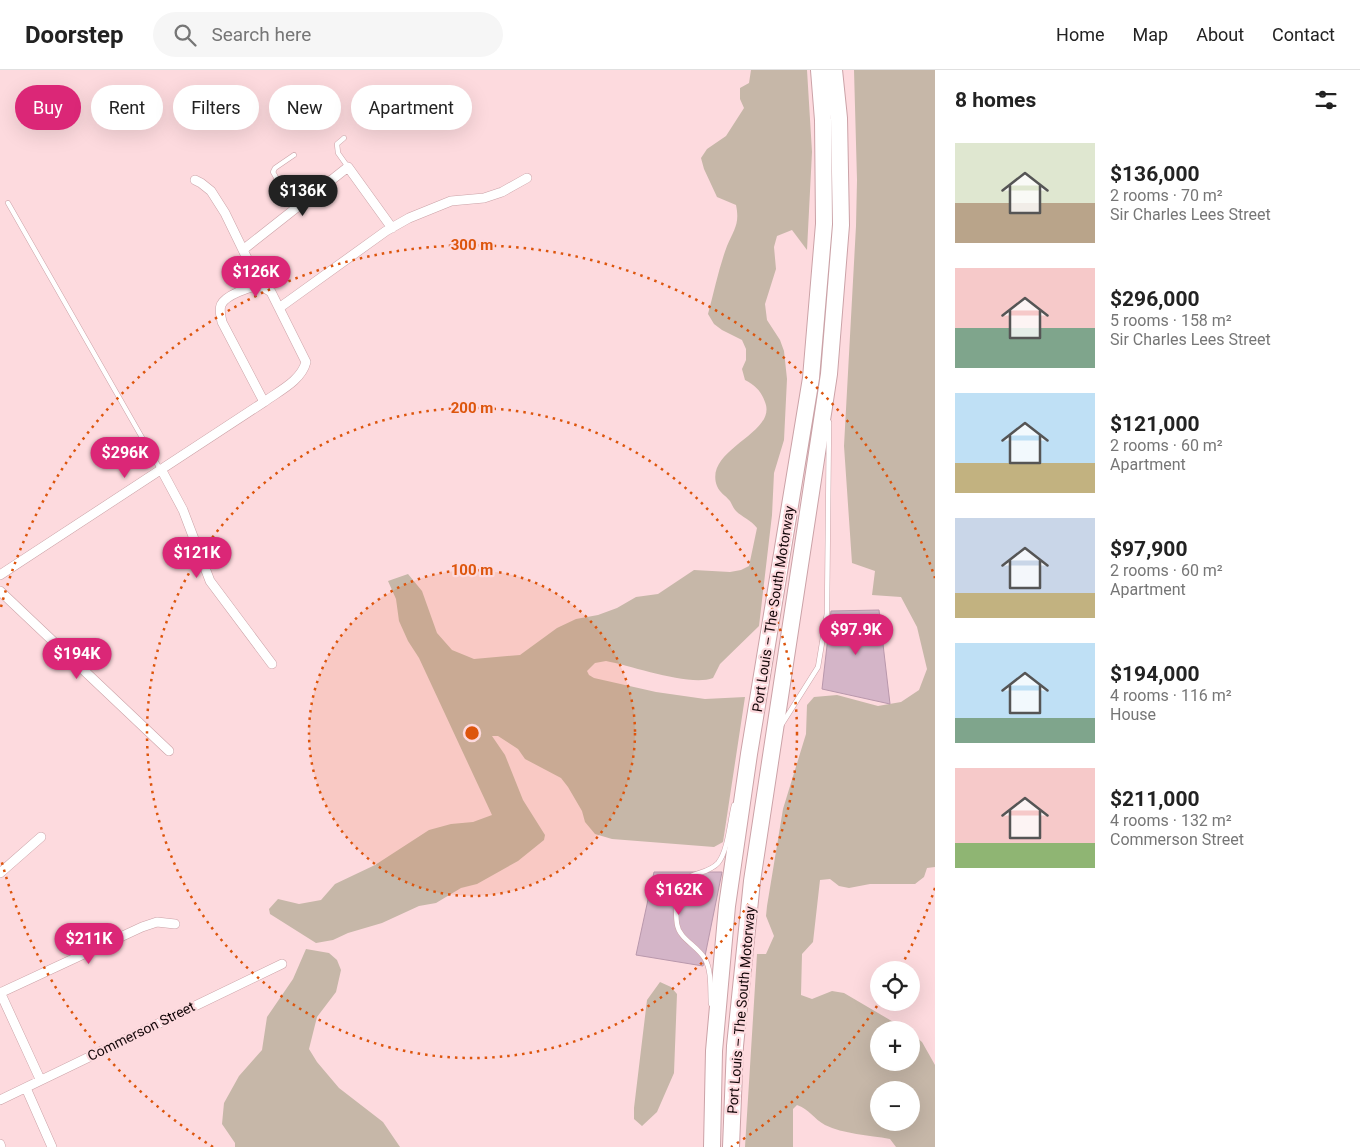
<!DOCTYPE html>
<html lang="en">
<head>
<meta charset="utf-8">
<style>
	:root { --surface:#fff; --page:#f6f6f6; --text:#222; --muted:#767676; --line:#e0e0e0; --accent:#db2777 }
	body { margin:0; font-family:Roboto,sans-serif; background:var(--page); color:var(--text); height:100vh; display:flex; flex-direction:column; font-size:19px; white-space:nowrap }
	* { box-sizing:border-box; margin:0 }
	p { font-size:16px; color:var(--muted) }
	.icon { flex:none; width:28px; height:28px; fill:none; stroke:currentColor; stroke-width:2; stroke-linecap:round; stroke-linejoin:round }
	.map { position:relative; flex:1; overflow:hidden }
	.panel { display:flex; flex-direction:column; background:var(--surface); width:425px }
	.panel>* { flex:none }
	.banner { position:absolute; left:15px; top:15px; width:475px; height:45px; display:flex; gap:10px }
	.tools { position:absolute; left:870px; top:891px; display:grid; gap:10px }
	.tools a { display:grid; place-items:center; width:50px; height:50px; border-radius:50%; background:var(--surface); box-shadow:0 5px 20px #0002; font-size:25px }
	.price { position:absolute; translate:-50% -42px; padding:0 11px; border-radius:18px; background:var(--accent); color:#fff; font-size:16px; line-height:32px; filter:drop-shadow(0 1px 2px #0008) }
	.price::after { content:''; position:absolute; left:50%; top:30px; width:15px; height:11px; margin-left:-8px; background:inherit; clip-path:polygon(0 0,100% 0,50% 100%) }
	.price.selected { background:#222; color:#fff }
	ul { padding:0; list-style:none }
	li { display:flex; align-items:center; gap:15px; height:125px; padding:0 20px }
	li span { display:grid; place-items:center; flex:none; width:140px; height:100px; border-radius:0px; color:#555 }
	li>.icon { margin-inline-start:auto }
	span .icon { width:60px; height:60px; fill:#fffc; stroke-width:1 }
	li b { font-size:21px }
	h2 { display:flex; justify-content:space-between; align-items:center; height:60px; padding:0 20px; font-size:21px }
	.tag { padding:0 18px; border-radius:22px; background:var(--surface); box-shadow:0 5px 20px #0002; font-size:18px; line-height:45px }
	.tag.selected { background:var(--accent); color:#fff }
	header { display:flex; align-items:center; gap:30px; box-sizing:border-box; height:70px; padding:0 25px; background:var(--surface); border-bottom:1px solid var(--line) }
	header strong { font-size:24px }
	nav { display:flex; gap:28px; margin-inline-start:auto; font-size:18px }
	.search { width:350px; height:45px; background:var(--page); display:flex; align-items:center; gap:12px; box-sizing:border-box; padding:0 18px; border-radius:28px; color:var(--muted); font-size:19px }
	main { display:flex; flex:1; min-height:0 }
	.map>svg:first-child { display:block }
	.green { fill:#c6b7a8; fill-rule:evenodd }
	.building { fill:#d4b5c8; stroke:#b998ac }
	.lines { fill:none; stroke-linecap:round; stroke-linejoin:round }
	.lane-casing { stroke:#cba2a7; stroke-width:5.5 }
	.street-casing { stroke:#cba2a7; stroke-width:10 }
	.highway-casing { stroke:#cba2a7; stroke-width:18 }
	.lane { stroke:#fff; stroke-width:4.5 }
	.street { stroke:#fff; stroke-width:9 }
	.highway { stroke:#fff; stroke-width:16 }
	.ring { fill:none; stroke:#dd550c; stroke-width:2.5; stroke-dasharray:2.5 5 }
	.labels { text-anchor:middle; stroke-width:4.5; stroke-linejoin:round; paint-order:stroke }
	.street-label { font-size:14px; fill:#140709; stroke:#fddade }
	.centre { fill:#dd550c; stroke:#fddade; stroke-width:2.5 }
	.ring-label { font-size:15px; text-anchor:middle; font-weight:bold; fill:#dd550c; stroke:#fddade; stroke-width:4.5; stroke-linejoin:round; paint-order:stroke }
</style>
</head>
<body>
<header>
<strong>Doorstep</strong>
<div class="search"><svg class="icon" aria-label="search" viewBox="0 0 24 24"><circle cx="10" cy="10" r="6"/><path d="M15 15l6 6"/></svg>Search here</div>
<nav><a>Home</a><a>Map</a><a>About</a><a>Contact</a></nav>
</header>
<main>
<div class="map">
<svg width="935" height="1077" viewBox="0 0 935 1077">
	<rect width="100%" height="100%" fill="#fddade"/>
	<!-- green -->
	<path class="green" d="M751,0H807L812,82L807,180L792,160L777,166L774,177L776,199L765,234L767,250L780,270L784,281L787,309L784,370L774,403L772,445L759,556L720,594L713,608C690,617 633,596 606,591L595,593L587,601L589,605L594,608L656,622L705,629L745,627L723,772L714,777L612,769L595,764L585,752L582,741L568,717L561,708L525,689L518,679L498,666H492L505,685L523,730L545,765L544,770L518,791L477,814L461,818L436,833L419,836L382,853L348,863L333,870L316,873L270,844L269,839L278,829L299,834L321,830L335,814L375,795L429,760L451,754L473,752L492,745L419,588L408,571L399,551L396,529L388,511L408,504L422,521L437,563L452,580L474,589L520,585L557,558L576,549L598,545L617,538L636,527L658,524L694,500L730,502L741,500L749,496L757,458C751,450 742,447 736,441C733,438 732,434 730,431C725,425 720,423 717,416C703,379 778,364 765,332C761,321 755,315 745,310L742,299L746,290V279L742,270L722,260L714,254L708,244C714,222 719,197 727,176C734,159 740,154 736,135L717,127L704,99L701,88L707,79L726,66L744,38L740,29V18L749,13Z
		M854,0H935V797L927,798L924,807L915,814H870L849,818L839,816L830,809L820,810L813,872L802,884L801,925L812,929L832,921L844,923L907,960H879V992H911V963L922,972L935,995V1077H896L890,1069C869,1065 843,1064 825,1055C814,1049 809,1039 797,1035L793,1039V1077H745L757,884H766L774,866L766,846L767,836L783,739L806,664L807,635L814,627L837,625L878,636L901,632L919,620L927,599L917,557L901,527L872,525L875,501L852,493L844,376L856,156L857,110ZM879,1020H911V1052H879Z
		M306,879L329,883L337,890L341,900L336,922L317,947L309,979L317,992L339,1018L383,1052L400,1077H235V1073L222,1054L224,1033L239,1006L262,980L267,947L293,909Z
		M660,912L671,917L677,924L674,1003L657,1042L642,1056L634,1049V1038L647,930Z"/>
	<!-- building -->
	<path class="building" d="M879,540L890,634L822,619L831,541Z
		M654,802H722L703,896L636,885Z"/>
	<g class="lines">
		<!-- lane casing -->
		<g class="lane-casing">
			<path id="lane" d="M344,68L337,74L338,83L348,97
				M8,133L160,399
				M294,140L273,102L275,98L294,85
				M782,654L818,597L827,543L829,352
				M711,934C710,921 712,901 705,889C698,876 679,869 677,854C675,841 677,812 691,806C700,802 711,801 718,793C728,781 730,751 734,735"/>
		</g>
		<!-- street casing -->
		<g class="street-casing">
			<path id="street" d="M195,110L201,113L211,121L225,143L260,215
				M244,179L348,97L392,158
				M279,238L386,161L409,148L451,131L484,128L502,122L527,108
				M161,399L183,440L210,511L272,594
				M0,505L264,332C279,321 301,311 306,292L271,222L260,215C250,217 225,225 221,235C219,241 221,246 222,252L264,332
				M0,521L169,681
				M0,803L41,767
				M0,922L40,1009
				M0,923L142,857L157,852L175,854
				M26,1018L52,1077
				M0,1030L282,894
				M0,1074L1,1077"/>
		</g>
		<!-- highway casing -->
		<g class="highway-casing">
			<path id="highway" d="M712,1077L714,981L727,836L749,684L811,308L824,154L823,50L819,0
				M731,1077L735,976L752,811L829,304L841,155L839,48L834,0"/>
		</g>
		<!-- lane -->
		<use href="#lane" class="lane"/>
		<!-- street -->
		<use href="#street" class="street"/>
		<!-- highway -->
		<use href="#highway" class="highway"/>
	</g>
	<!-- distance rings -->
	<circle cx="472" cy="663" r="163" fill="#dd550c" fill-opacity=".12"/>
	<g class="ring">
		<circle cx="472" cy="663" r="163"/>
		<circle cx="472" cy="663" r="325"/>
		<path d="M935 818A488 488 0 0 1 899 900M877 936A488 488 0 0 1 731 1077M213 1077A488 488 0 0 1 1 789M1 537A488 488 0 0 1 935 508"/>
	</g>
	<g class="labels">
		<!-- street labels -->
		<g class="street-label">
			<text transform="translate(773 539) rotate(-81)" y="5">Port Louis – The South Motorway</text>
			<text transform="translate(741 940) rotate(-85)" y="5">Port Louis – The South Motorway</text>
			<text transform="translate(141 961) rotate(-26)" y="5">Commerson Street</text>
		</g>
	</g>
	<circle cx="472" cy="663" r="8" class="centre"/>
	<g class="ring-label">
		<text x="472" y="180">300 m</text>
		<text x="472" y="343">200 m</text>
		<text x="472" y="505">100 m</text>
	</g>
</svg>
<div class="tools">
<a><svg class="icon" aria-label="locate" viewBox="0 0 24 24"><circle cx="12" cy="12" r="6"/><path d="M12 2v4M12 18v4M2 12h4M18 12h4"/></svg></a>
<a>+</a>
<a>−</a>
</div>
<b class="price selected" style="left:303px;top:147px">$136K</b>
<b class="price" style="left:256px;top:228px">$126K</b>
<b class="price" style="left:125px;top:409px">$296K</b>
<b class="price" style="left:197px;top:509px">$121K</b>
<b class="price" style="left:856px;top:586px">$97.9K</b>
<b class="price" style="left:77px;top:610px">$194K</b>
<b class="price" style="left:679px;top:846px">$162K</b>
<b class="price" style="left:89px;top:895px">$211K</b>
<div class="banner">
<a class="tag selected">Buy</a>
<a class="tag">Rent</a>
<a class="tag">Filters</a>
<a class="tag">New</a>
<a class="tag">Apartment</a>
</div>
</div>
<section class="panel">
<h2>8 homes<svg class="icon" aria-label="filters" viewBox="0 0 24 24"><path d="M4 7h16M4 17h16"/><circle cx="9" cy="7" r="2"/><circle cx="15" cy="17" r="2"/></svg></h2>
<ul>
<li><span style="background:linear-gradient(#dfe7d0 60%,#b9a48a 0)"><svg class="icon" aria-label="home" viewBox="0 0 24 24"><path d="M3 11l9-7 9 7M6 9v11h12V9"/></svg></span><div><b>$136,000</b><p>2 rooms · 70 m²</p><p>Sir Charles Lees Street</p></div></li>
<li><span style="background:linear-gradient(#f6c9c9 60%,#7fa58c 0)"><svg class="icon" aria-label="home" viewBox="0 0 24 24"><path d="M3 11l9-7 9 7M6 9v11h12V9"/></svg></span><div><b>$296,000</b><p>5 rooms · 158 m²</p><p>Sir Charles Lees Street</p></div></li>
<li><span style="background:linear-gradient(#bfe0f5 70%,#c2b280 0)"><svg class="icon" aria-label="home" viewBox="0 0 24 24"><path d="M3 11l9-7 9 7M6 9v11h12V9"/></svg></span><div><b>$121,000</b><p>2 rooms · 60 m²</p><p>Apartment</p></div></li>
<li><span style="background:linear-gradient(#c9d6e8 75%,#c2b280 0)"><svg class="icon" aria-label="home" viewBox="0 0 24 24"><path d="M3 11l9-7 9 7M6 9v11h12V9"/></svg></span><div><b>$97,900</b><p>2 rooms · 60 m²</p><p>Apartment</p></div></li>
<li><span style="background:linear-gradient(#bfe0f5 75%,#7fa58c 0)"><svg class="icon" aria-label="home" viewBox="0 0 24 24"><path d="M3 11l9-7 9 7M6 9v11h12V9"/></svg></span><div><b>$194,000</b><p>4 rooms · 116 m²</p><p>House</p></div></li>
<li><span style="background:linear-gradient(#f6c9c9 75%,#8fb573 0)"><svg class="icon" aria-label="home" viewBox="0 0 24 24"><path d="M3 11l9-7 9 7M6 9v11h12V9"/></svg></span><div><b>$211,000</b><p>4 rooms · 132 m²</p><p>Commerson Street</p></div></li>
</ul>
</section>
</main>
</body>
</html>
